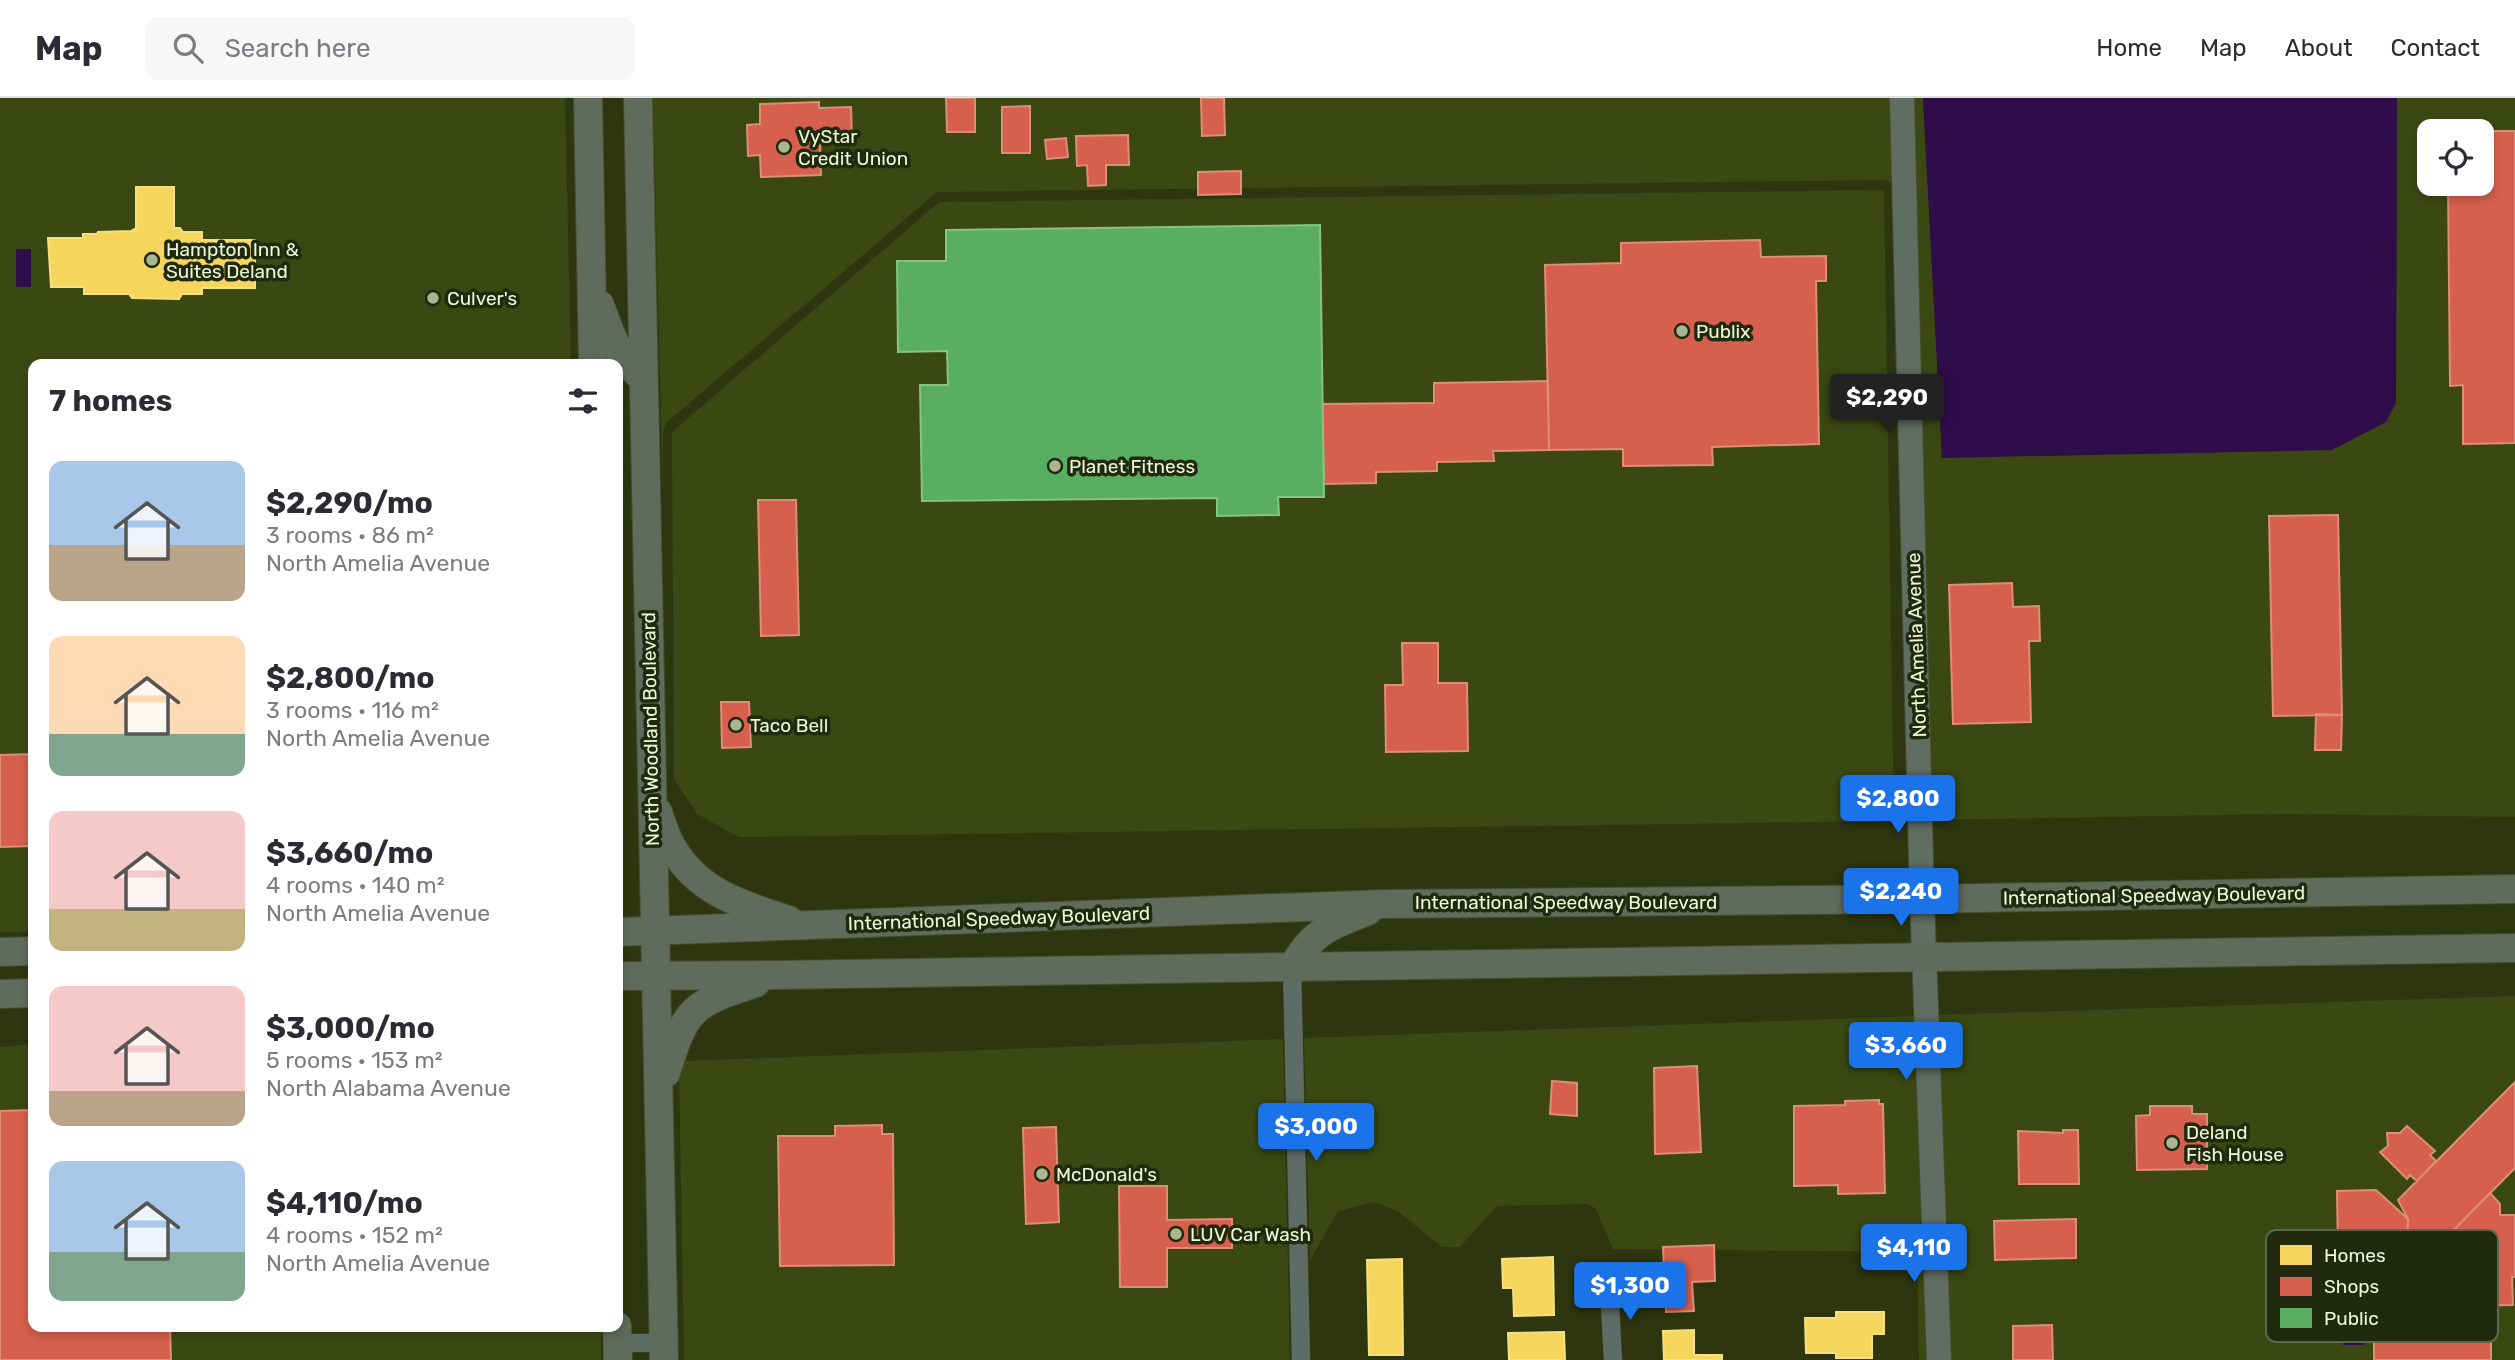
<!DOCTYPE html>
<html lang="en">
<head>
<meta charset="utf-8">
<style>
	:root { --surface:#fff; --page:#f7f7f7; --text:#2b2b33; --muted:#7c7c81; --line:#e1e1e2; --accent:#1a73e8 }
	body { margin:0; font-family:Rubik,sans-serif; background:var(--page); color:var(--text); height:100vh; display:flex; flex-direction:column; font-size:26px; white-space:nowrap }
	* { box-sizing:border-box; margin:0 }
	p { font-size:23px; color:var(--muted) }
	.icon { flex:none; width:38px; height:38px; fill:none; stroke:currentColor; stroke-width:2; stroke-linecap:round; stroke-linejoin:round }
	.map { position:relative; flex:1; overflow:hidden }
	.sheet { position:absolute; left:28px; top:261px; width:595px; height:973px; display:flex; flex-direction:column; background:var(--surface); border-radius:14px; box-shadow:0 4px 10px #0003 }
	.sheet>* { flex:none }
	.buttons { position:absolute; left:2417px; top:21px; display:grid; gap:14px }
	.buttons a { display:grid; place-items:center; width:77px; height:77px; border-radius:14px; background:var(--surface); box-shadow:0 4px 10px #0003; font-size:35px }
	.price { position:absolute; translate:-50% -60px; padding:0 16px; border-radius:7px; background:var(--accent); color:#fff; font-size:23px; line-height:46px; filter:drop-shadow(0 2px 4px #0008) }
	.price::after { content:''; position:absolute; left:50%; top:42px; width:21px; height:16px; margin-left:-10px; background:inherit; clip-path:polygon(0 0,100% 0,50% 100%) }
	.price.on { background:#222; color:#fff }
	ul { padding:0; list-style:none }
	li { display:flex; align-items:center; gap:21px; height:175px; padding:0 21px }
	li span { display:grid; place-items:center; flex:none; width:196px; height:140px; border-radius:14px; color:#555 }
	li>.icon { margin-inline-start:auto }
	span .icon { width:84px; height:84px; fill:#fffc; stroke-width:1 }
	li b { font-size:30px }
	h2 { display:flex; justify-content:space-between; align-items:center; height:84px; padding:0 21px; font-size:30px }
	header { display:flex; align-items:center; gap:42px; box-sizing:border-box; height:98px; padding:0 35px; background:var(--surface); border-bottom:2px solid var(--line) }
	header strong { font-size:33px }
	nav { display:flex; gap:38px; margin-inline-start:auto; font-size:24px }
	.search { width:490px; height:63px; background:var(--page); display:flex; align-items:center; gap:18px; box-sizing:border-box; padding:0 24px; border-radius:14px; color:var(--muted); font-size:26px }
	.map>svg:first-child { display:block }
	.built { fill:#3b4812; fill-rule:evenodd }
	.water { fill:#2f0c4a }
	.homes { fill:#f6d55c; stroke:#f4e081; stroke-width:2 }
	.shops { fill:#d6604d; stroke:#dd8e77; stroke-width:2 }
	.public { fill:#5aae61; stroke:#86c485; stroke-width:2 }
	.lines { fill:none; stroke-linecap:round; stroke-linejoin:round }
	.street-casing { stroke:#464e2f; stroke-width:19 }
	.secondary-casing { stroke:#464e2f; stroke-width:26 }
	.primary-casing { stroke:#464e2f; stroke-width:30 }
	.street { stroke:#5e6c66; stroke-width:18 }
	.secondary { stroke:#5f6d63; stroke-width:24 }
	.primary { stroke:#5f6c5b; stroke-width:28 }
	.poi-dot { fill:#aab592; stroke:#21290e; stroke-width:2.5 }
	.labels { text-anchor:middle; stroke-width:7; stroke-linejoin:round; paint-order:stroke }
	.poi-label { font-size:19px; fill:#eef9d8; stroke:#21290e; text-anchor:start }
	.street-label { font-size:19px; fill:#eef9d8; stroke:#21290e }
	.key { fill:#21290e; stroke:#5e674b; stroke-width:2 }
	.key-label { font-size:19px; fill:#eef9d8 }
</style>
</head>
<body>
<header>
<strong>Map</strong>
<div class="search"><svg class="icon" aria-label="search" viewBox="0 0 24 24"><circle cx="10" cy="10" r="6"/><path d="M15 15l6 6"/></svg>Search here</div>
<nav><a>Home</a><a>Map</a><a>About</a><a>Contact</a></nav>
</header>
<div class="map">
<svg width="2515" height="1262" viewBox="0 0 2515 1262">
	<rect width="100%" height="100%" fill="#2d360f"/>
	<!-- built -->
	<path class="built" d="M0,0H565L571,266H33V834H0Z
		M653,0H1891L1893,88L1890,84L1884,82L937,94L666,325L663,334V396Z
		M1913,0H1923L1942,360L2396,305L2397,0H2515V719L2282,716L1931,722ZM2429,33H2482V86H2429Z
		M1884,92L1894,723L739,739L697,716L674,681L672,334L939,104Z
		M2515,898V1262H1950L1937,917Z
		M1916,918L1928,1262H1919L1917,1154L1613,1151L1596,1111L1588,1106L1497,1108L1460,1149H1442L1397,1113L1374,1104L1338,1113L1310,1162L1304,940Z
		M1283,941L1290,1262H684L679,972L681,963Z
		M33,946V1228L601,1229V1262H0V949Z"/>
	<!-- water -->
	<path class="water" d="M1923,0H2397L2396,305L2386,324L2332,352L1942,360Z
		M16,151H31V189H16Z
		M2349,1191H2371V1208L2364,1209V1247H2343V1201H2347Z"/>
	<!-- homes -->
	<path class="homes" d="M136,89H174V130H180L183,134H202V142H255V190H202V196H182L179,201L132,200L129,196H84V189H51L48,140H83V136H97L98,134L131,133L136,130Z
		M1553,1159L1554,1217L1514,1218L1513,1190H1503L1502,1161Z
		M1402,1161L1403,1257H1369L1367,1162Z
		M1836,1214H1884V1236H1872V1260H1836V1255H1806L1805,1220H1836Z
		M1694,1232V1257H1722V1262H1664L1663,1233Z
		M1564,1234L1565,1262H1509L1508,1235Z"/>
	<!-- shops -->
	<path class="shops" d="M946,0H975V34H947Z
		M1201,0H1224L1225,37L1202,38Z
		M819,4V10L851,9L852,40H820L821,77L761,79L760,57L748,58L747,27L760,26V6Z
		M1030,8V55H1002V9Z
		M2473,33H2515V345L2463,346V287L2450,288L2448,86H2482V33Z
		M1128,37L1129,67H1106V87L1088,88L1087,67L1077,68L1076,38Z
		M1066,40L1068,59L1047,61L1045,42Z
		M1241,73V96L1198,97V74Z
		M1760,142L1761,159L1826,158V183H1816L1819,346L1712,349L1713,367L1623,368V351L1549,352L1545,167L1621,165V145Z
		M1548,283L1549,352L1493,353L1494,363L1437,364V373L1376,374V385L1324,386L1322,306L1434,305V285Z
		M758,402H796L799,537L761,538Z
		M2338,417L2342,617L2273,618L2269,418Z
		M2012,485L2013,509L2039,508L2040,543H2029L2031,624L1953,626L1949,487Z
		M33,523V615L32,524Z
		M1402,545H1438V585H1467L1468,653L1386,654L1385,587H1403Z
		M721,604H749L751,649L722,650Z
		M2316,616L2342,617L2341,652H2315Z
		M33,656V748L0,749V657Z
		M1697,968L1701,1054L1655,1056L1654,970Z
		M1552,983L1577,985V1018L1550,1016Z
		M2515,984V1070L2436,1150H2407L2408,1121L2398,1102Z
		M1879,1002V1006H1883L1885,1095L1838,1096V1087L1794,1088V1008L1845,1007V1003Z
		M2150,1008H2192V1016H2207V1071L2137,1072L2136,1018L2150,1017Z
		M33,1012V1228H170L171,1262H0V1013Z
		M882,1027V1036H893L894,1167L780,1168L778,1038H835V1028Z
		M2407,1028L2435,1053L2430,1057L2436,1063L2417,1083L2410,1077L2407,1081L2380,1054L2388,1048L2387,1035H2400Z
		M1056,1029L1059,1124L1026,1126L1023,1030Z
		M2063,1032H2078L2079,1086H2019L2018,1033L2063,1035Z
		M1119,1088H1167V1122L1232,1121V1150H1167V1189H1120Z
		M2376,1092L2408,1121L2407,1150H2436L2490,1095L2500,1106V1117H2515V1179H2512L2513,1207L2399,1209L2398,1176H2333L2334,1157L2338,1156L2337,1093Z
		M2076,1121V1160L1995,1162L1994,1123Z
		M1714,1147L1715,1183L1692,1184L1694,1213L1666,1214L1663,1149Z
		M2469,1209L2470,1235L2491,1234V1262H2374V1232H2386V1210Z
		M2052,1227L2053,1262H2013V1228Z"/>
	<!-- public -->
	<path class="public" d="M1320,127L1324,399H1278L1279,417L1217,418V400L922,403L920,287H948L947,253L898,254L897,163H946V132Z"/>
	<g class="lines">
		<!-- street casing -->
		<g class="street-casing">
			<path id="street" d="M1292,870L1301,1262
				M1609,1189L1613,1262
				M617,1245H664"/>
		</g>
		<!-- secondary casing -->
		<g class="secondary-casing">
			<path id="secondary" d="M1902,0L1922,801L1939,1262"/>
		</g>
		<!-- primary casing -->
		<g class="primary-casing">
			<path id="primary" d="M588,0L593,266
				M638,0L664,1262
				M600,207C612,241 617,256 643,281
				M658,714C662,726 666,739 672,749C698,795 743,807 789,822
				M618,834L1385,806L1922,801L2515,791
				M0,854L33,853
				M1292,870C1313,832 1330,828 1368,813
				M618,878L779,877L2515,850
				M0,896L33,895
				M666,975C686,909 692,906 756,885
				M617,1228L618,1262"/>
		</g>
		<!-- street -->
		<use href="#street" class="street"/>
		<!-- secondary -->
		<use href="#secondary" class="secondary"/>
		<!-- primary -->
		<use href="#primary" class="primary"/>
	</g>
	<!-- markers -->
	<g class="poi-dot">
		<circle cx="784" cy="49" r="7"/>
		<circle cx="152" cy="162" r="7"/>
		<circle cx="433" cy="200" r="7"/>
		<circle cx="1682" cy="233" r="7"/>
		<circle cx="1055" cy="368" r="7"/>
		<circle cx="736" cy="627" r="7"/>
		<circle cx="2172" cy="1045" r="7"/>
		<circle cx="1042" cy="1076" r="7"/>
		<circle cx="1176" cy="1136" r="7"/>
	</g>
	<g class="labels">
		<!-- poi labels -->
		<g class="poi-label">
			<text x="798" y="45">VyStar<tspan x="798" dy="22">Credit Union</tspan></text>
			<text x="166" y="158">Hampton Inn &amp;<tspan x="166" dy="22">Suites Deland</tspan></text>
			<text x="447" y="207">Culver's</text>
			<text x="1696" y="240">Publix</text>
			<text x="1069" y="375">Planet Fitness</text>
			<text x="750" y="634">Taco Bell</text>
			<text x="2186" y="1041">Deland<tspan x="2186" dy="22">Fish House</tspan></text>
			<text x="1056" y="1083">McDonald's</text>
			<text x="1190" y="1143">LUV Car Wash</text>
		</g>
		<!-- street labels -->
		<g class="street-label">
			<text transform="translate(1916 547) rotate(-92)" y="7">North Amelia Avenue</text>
			<text transform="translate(650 631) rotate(-91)" y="7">North Woodland Boulevard</text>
			<text transform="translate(2154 797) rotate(-1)" y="7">International Speedway Boulevard</text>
			<text x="1566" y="811">International Speedway Boulevard</text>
			<text transform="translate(999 820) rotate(-2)" y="7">International Speedway Boulevard</text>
		</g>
	</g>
	<!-- legend -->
	<rect x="2266" y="1132" width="232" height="112" rx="10" class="key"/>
	<rect x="2280" y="1147" width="32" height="20" fill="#f6d55c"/>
	<rect x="2280" y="1179" width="32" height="19" fill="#d6604d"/>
	<rect x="2280" y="1210" width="32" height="20" fill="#5aae61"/>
	<g class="key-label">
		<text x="2324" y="1164">Homes</text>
		<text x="2324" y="1195">Shops</text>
		<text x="2324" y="1227">Public</text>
	</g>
</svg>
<div class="buttons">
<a><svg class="icon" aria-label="locate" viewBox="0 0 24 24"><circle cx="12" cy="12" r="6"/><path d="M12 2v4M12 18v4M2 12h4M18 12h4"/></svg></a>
</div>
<b class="price on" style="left:1887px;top:336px">$2,290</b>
<b class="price" style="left:1898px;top:737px">$2,800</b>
<b class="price" style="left:1901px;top:830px">$2,240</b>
<b class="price" style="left:1906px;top:984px">$3,660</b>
<b class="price" style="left:1316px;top:1065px">$3,000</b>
<b class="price" style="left:1914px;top:1186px">$4,110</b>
<b class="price" style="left:1630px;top:1224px">$1,300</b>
<section class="sheet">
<h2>7 homes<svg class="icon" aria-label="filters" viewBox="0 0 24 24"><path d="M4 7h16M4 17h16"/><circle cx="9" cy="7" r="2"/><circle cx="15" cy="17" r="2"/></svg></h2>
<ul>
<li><span style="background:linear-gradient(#a9c7e8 60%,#b9a48a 0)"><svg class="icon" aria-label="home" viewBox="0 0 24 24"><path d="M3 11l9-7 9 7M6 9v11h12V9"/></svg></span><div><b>$2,290/mo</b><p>3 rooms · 86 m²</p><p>North Amelia Avenue</p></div></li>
<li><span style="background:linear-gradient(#ffd9b3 70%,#7fa58c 0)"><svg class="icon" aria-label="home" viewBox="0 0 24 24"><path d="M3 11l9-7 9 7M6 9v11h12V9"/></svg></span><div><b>$2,800/mo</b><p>3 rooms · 116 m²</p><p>North Amelia Avenue</p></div></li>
<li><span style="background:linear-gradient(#f6c9c9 70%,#c2b280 0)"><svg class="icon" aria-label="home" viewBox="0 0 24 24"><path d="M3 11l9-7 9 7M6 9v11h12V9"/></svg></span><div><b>$3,660/mo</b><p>4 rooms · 140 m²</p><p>North Amelia Avenue</p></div></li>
<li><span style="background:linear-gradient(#f6c9c9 75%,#b9a48a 0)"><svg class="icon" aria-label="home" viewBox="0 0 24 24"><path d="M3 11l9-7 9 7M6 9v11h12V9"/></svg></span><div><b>$3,000/mo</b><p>5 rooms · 153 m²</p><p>North Alabama Avenue</p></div></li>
<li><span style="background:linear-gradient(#a9c7e8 65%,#7fa58c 0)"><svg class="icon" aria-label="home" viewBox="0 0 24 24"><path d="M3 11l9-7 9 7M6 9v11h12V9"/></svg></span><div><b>$4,110/mo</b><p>4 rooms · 152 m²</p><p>North Amelia Avenue</p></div></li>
</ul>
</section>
</div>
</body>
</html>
